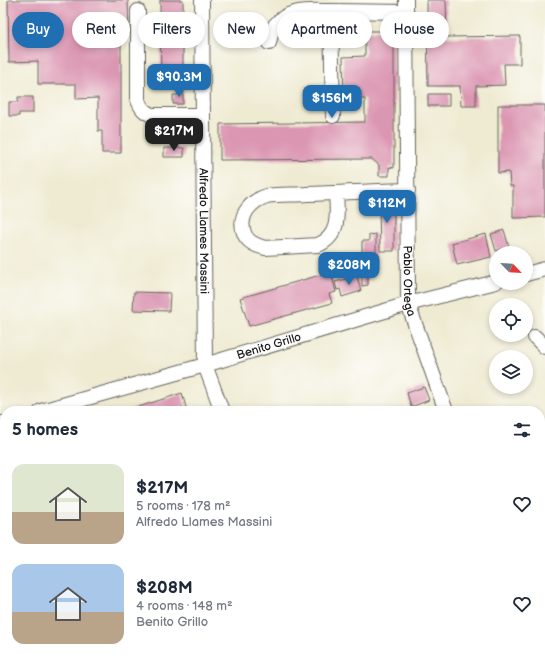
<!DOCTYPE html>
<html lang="en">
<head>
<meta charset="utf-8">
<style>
	:root { --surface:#fff; --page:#f2f2f3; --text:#1f2937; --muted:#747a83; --accent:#1f6fb2 }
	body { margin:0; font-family:"Balsamiq Sans",sans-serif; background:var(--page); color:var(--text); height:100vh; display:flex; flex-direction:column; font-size:15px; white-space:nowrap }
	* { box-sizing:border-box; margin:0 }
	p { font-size:13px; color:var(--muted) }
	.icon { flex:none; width:22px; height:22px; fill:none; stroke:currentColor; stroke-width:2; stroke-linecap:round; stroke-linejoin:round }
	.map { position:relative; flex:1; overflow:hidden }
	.details { position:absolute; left:0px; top:406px; width:545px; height:256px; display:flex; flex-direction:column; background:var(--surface); border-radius:16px 16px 0 0; box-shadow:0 2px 6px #0003 }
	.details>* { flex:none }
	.banner { position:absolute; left:12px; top:12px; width:521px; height:36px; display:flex; gap:8px }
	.needle { width:26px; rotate:115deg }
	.controls { position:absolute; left:489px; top:246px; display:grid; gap:8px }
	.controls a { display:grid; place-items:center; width:44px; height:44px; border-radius:50%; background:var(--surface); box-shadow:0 2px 6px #0003; font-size:20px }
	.price { position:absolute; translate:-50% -34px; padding:0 9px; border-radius:8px; background:var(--accent); color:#fff; font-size:13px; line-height:26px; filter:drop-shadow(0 1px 2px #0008) }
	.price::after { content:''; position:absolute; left:50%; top:24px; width:12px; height:9px; margin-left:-6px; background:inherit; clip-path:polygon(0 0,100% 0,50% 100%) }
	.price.on { background:#222; color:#fff }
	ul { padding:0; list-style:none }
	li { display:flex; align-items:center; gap:12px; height:100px; padding:0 12px }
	li span { display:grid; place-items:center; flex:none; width:112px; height:80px; border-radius:12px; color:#555 }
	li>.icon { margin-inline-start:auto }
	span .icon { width:48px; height:48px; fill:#fffc; stroke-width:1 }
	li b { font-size:17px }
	h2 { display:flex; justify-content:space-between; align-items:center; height:48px; padding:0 12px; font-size:17px }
	.pill { padding:0 14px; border-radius:18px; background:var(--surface); box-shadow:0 2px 6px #0003; font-size:14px; line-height:36px }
	.pill.on { background:var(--accent); color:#fff }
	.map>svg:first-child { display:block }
	.building { fill:#db96b2 }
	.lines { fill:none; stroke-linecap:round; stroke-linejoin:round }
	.minor-casing { stroke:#66645c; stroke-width:16 }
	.minor { stroke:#fff; stroke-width:14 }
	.labels { text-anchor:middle; stroke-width:3; stroke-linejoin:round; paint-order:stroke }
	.street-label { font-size:12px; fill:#1c1c1c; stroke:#fdfcf7 }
</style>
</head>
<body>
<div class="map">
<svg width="545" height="662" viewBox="0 0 545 662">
	<rect width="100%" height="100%" fill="#fdfcf7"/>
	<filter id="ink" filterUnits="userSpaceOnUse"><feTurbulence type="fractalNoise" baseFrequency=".025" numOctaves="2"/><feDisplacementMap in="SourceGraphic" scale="8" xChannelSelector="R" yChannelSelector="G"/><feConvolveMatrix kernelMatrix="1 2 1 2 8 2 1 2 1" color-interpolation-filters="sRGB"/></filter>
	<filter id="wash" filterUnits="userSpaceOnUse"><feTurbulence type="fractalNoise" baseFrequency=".012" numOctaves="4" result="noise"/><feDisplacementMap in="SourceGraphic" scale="16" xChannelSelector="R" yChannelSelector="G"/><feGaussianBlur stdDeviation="0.9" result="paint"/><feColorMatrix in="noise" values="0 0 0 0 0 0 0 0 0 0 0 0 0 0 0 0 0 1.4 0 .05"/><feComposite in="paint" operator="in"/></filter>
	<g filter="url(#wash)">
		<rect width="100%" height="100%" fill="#efebd3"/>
		<g id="blocks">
			<!-- building -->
			<path class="building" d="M8,0H128L129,34H121V153H102V131H98V98L76,99V84H38V61L9,62Z
				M160,0H183V87L161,88Z
				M427,0H446L447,37L520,36V64H504L505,85L476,86V106H461L460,86H428Z
				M365,31H394V168L389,167V176H379V165L372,159L220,160V124L365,122V99H344L343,57L365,56Z
				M178,89H183V104H173V95H178Z
				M428,94H449V106H428Z
				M18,97H33V113H19V116H9V102H18Z
				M498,105H545V217L513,218V186H510L509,172L498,173Z
				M164,148H184V157H164Z
				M383,195H394V251H380L379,208H383Z
				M504,230L509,247L496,251L491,234Z
				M376,234V269H368V285L362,286V241H369V235Z
				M486,234L491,257L457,265L452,243Z
				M331,272L336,292L329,294L332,303L249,326L240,298Z
				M357,276L361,291L342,297L340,289L337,290L335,282Z
				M134,292L170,293L169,311L133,310Z
				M424,387L429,400L411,407L407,393Z
				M182,393L186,407L173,411H126Z
				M5,462V542L2,533L0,534V464Z
				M231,657H241L242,662H216Z
				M281,657H285L286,662H269V661Z
				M336,657H382L369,662H338Z
				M410,657H477L478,662H412Z
				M502,657H524L526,662H504Z"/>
		</g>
	</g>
	<g filter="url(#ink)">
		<use href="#blocks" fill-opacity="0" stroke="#66645c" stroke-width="1"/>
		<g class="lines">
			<!-- minor casing -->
			<g class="minor-casing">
				<g id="minor">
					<path id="s1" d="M202,0L205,365L222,411"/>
					<path id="s2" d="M406,0L408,304L446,411"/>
					<path d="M138,11V100C141,108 144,112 152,115H202"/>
					<path d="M269,43C270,38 272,30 275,25C289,8 311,11 331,11"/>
					<path d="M333,116L331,11L406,12"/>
					<path d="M336,193C337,213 341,235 318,245L265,248C257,246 247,242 244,233C238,216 250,201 267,196C277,194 296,195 307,194C340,193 374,191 408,190"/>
					<path d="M526,274L545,269"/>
					<path d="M535,337L545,347"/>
					<path id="s3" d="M41,411L205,365L408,304L496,282"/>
					<path d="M1,423L5,434"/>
					<path d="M540,496L545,494"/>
					<path d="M314,657L316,662"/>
					<path d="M536,657L538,662"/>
					<path d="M95,662L108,657"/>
				</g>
			</g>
			<!-- minor -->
			<use href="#minor" class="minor"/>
		</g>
	</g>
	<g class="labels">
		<!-- street labels -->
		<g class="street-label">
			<text dy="4" stroke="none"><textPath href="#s1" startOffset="231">Alfredo Llames Massini</textPath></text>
			<text dy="4" stroke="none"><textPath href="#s2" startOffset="281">Pablo Ortega</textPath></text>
			<text dy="4" stroke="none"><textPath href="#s3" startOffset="237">Benito Grillo</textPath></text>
		</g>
	</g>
</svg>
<div class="controls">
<a><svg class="needle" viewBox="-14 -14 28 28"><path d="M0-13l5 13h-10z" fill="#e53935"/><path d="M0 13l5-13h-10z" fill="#747a83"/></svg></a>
<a><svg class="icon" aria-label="locate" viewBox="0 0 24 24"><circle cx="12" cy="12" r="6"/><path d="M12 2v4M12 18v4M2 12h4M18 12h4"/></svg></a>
<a><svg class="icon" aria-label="layers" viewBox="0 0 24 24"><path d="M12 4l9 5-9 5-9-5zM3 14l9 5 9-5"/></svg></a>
</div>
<b class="price" style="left:179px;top:98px">$90.3M</b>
<b class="price" style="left:332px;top:119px">$156M</b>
<b class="price on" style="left:174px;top:152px">$217M</b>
<b class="price" style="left:387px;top:224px">$112M</b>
<b class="price" style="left:349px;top:286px">$208M</b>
<div class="banner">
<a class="pill on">Buy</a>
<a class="pill">Rent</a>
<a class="pill">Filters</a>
<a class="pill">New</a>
<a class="pill">Apartment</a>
<a class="pill">House</a>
</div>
<section class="details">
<h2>5 homes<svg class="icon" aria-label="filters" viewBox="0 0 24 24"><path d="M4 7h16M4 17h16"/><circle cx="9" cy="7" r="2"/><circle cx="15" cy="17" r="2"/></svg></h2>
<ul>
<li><span style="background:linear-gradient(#dfe7d0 60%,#b9a48a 0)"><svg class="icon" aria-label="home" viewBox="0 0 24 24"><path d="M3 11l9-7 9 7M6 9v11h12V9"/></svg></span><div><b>$217M</b><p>5 rooms · 178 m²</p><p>Alfredo Llames Massini</p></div><svg class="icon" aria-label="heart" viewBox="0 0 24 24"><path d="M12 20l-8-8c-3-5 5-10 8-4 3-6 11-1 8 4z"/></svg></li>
<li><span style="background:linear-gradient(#a9c7e8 60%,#b9a48a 0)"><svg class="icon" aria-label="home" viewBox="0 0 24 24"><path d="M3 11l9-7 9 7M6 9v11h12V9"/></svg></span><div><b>$208M</b><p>4 rooms · 148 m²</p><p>Benito Grillo</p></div><svg class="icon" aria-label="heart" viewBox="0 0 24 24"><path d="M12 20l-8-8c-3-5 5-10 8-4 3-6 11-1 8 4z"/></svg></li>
</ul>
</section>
</div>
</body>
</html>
